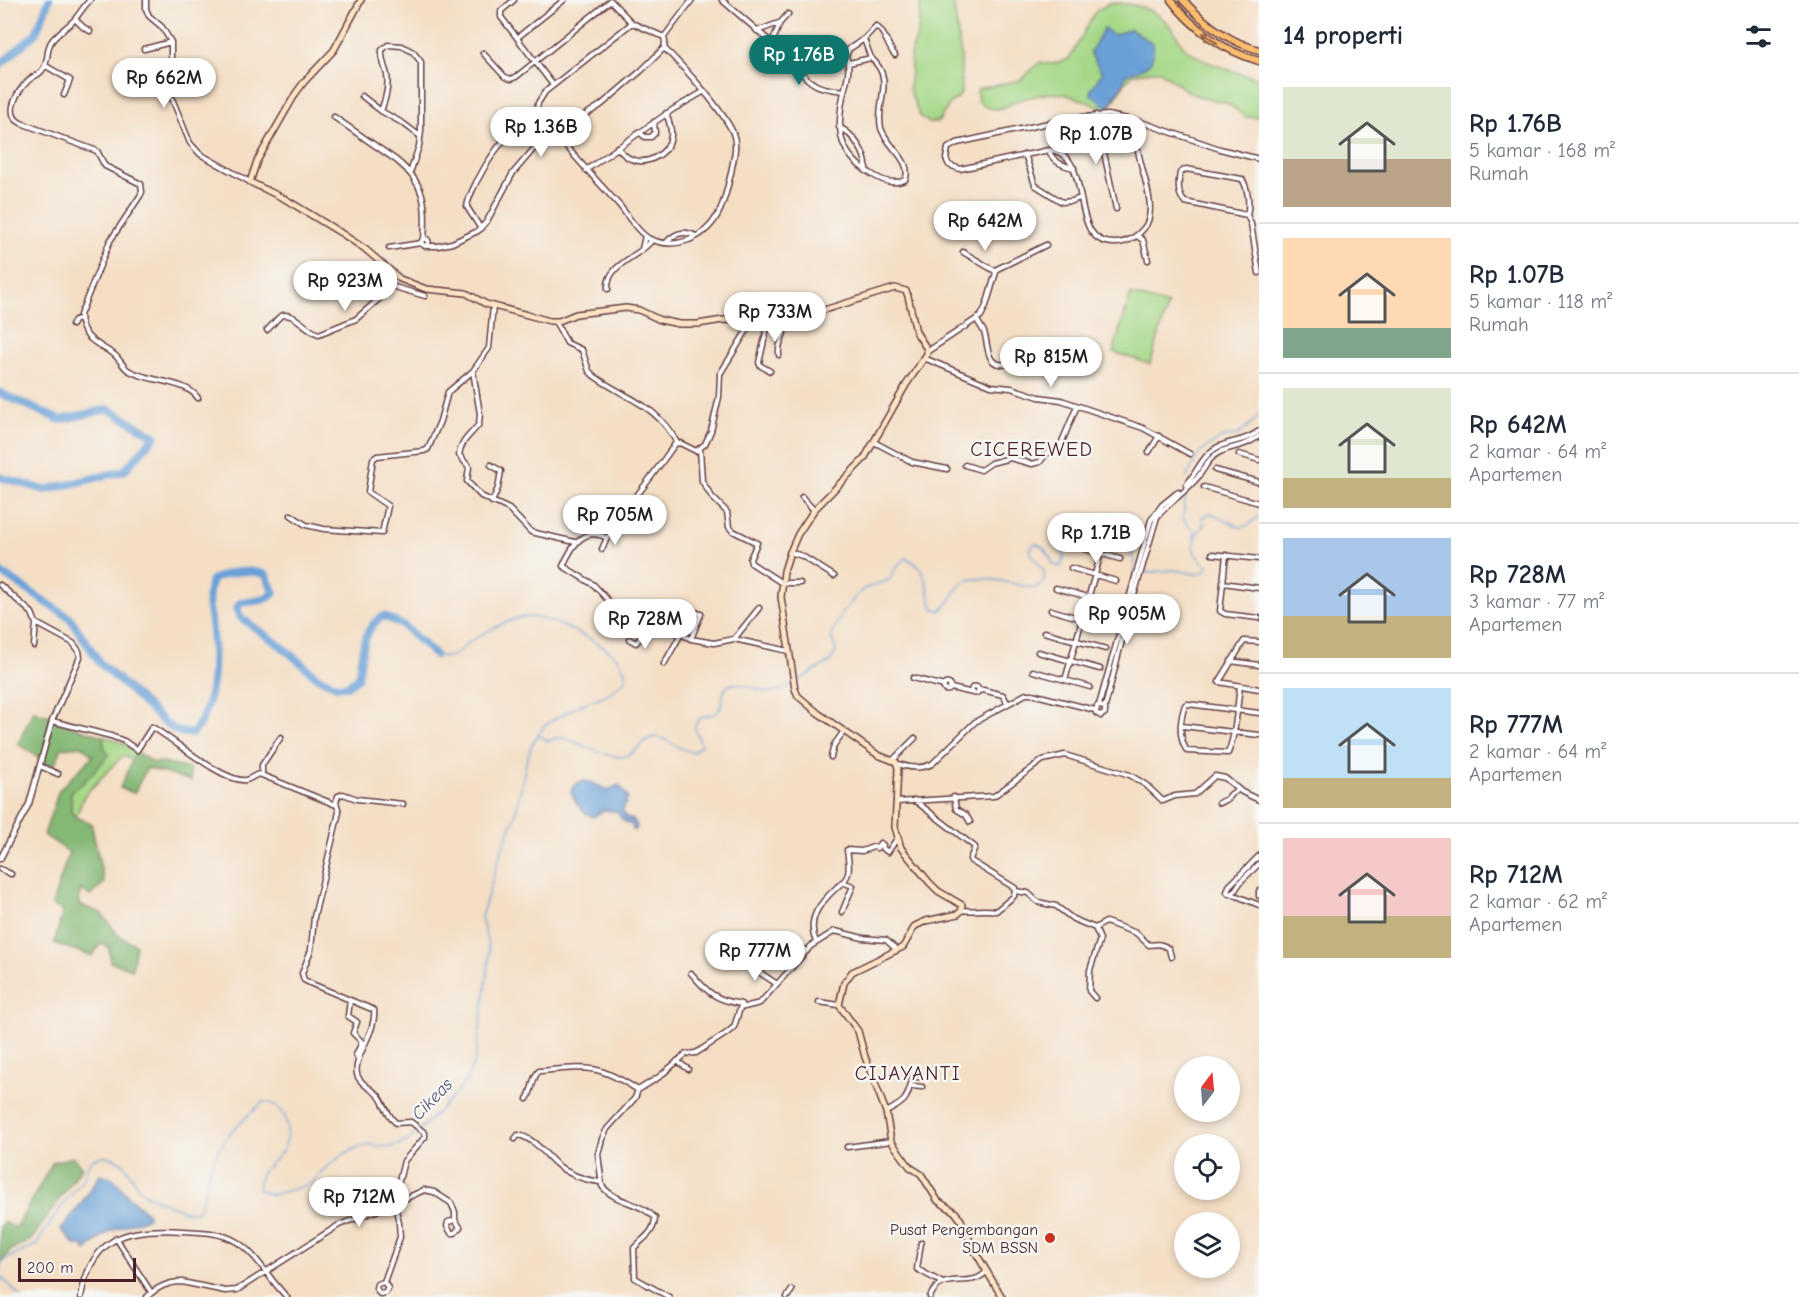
<!DOCTYPE html>
<html lang="id">
<head>
<meta charset="utf-8">
<style>
	:root { --surface:#fff; --page:#f6f6f7; --text:#1f2937; --muted:#747a83; --line:#e0e1e3; --accent:#0f766e }
	body { margin:0; font-family:"Comic Neue",sans-serif; background:var(--page); color:var(--text); height:100vh; display:flex; flex-direction:column; font-size:22px; white-space:nowrap }
	* { box-sizing:border-box; margin:0 }
	p { font-size:20px; color:var(--muted) }
	.icon { flex:none; width:33px; height:33px; fill:none; stroke:currentColor; stroke-width:2; stroke-linecap:round; stroke-linejoin:round }
	.map { position:relative; flex:1; overflow:hidden }
	.sheet { display:flex; flex-direction:column; background:var(--surface); width:540px }
	.sheet>* { flex:none }
	.needle { width:39px; rotate:16deg }
	.controls { position:absolute; left:1174px; top:1056px; display:grid; gap:12px }
	.controls a { display:grid; place-items:center; width:66px; height:66px; border-radius:50%; background:var(--surface); box-shadow:0 3px 9px #0003; font-size:30px }
	.scale { position:absolute; left:18px; bottom:15px; width:118px; box-sizing:border-box; padding-left:6px; border:3px solid #4a1f2b; border-top:0; font-size:16px; line-height:21px; white-space:nowrap; color:#4a1f2b; -webkit-text-stroke:4px #f6f6f2; paint-order:stroke }
	.price { position:absolute; translate:-50% -51px; padding:0 14px; border-radius:21px; background:#fff; color:#222; font-size:20px; line-height:39px; filter:drop-shadow(0 2px 3px #0008) }
	.price::after { content:''; position:absolute; left:50%; top:36px; width:18px; height:14px; margin-left:-9px; background:inherit; clip-path:polygon(0 0,100% 0,50% 100%) }
	.price.selected { background:var(--accent); color:#fff }
	ul { padding:0; list-style:none }
	li { display:flex; align-items:center; gap:18px; height:150px; padding:0 24px }
	li+li { border-top:2px solid var(--line) }
	li span { display:grid; place-items:center; flex:none; width:168px; height:120px; border-radius:0px; color:#555 }
	li>.icon { margin-inline-start:auto }
	span .icon { width:72px; height:72px; fill:#fffc; stroke-width:1 }
	li b { font-size:26px }
	h2 { display:flex; justify-content:space-between; align-items:center; height:72px; padding:0 24px; font-size:26px }
	main { display:flex; flex:1; min-height:0 }
	.map>svg:first-child { display:block }
	.green { fill:#a6d888; stroke:#787c5a; stroke-width:1.5 }
	.forest { fill:#84b874; stroke:#676c50; stroke-width:1.5 }
	.water { fill:#69a0d7; stroke:#5a6081; stroke-width:1.5 }
	.lines { fill:none; stroke-linecap:round; stroke-linejoin:round }
	.stream { stroke:#69a0d7; stroke-width:1.5 }
	.river { stroke:#69a0d7; stroke-width:8 }
	.street-casing { stroke:#643c42; stroke-width:7 }
	.secondary-casing { stroke:#643c42; stroke-width:8 }
	.primary-casing { stroke:#643c42; stroke-width:9 }
	.street { stroke:#fff; stroke-width:4 }
	.secondary { stroke:#fde5c5; stroke-width:5 }
	.primary { stroke:#fbbd6e; stroke-width:6 }
	.oneway { stroke:#9a6649 }
	.poi-dot { fill:#c8321e; stroke:#f6f6f2; stroke-width:2 }
	.labels { text-anchor:middle; stroke-width:5; stroke-linejoin:round; paint-order:stroke }
	.poi-label { font-size:16px; fill:#4a1f2b; stroke:#f6f6f2; text-anchor:end }
	.water-label { font-size:18px; font-style:italic; fill:#565370; stroke:#f6f6f2 }
	.quarter-label { font-size:20px; letter-spacing:1.5px; fill:#4a1f2b; stroke:#f6f6f2 }
</style>
</head>
<body>
<main>
<div class="map">
<svg width="1259" height="1297" viewBox="0 0 1259 1297">
	<rect width="100%" height="100%" fill="#f6f6f2"/>
	<filter id="ink" filterUnits="userSpaceOnUse"><feTurbulence type="fractalNoise" baseFrequency=".0167" numOctaves="2"/><feDisplacementMap in="SourceGraphic" scale="12" xChannelSelector="R" yChannelSelector="G"/><feConvolveMatrix kernelMatrix="1 2 1 2 8 2 1 2 1" color-interpolation-filters="sRGB"/></filter>
	<filter id="wash" filterUnits="userSpaceOnUse"><feTurbulence type="fractalNoise" baseFrequency=".008" numOctaves="4" result="noise"/><feDisplacementMap in="SourceGraphic" scale="24" xChannelSelector="R" yChannelSelector="G"/><feGaussianBlur stdDeviation="1.35" result="paint"/><feColorMatrix in="noise" values="0 0 0 0 0 0 0 0 0 0 0 0 0 0 0 0 0 1.4 0 .05"/><feComposite in="paint" operator="in"/></filter>
	<g filter="url(#wash)">
		<rect width="100%" height="100%" fill="#f4dec4"/>
		<!-- green -->
		<path class="green" d="M921,0H953L961,56V93L958,98L950,103L939,121L929,123L919,115L909,89L911,71L910,55L918,34Z
			M1109,3C1134,3 1156,8 1172,28C1177,35 1180,42 1185,48C1201,62 1238,74 1259,78V117H1246L1227,103L1200,97L1184,89L1160,71H1151L1133,74L1125,83L1109,109H1104C1088,103 1072,94 1055,93C1047,93 1021,99 1014,102C1008,105 1002,109 996,109C984,109 974,101 978,89L1021,80L1040,62L1053,64L1069,59L1096,11Z
			M1131,294L1168,305L1150,364L1113,352Z
			M103,736L121,742L136,752L134,760L122,756L84,796L76,817L71,811V790L83,783L104,748Z"/>
		<!-- forest -->
		<path class="forest" d="M33,711L56,718L54,721L103,736L104,748L109,755L83,783L71,791V811L76,817L91,823L104,883L90,896L81,889L78,904L101,913L119,936L136,945L132,969L110,962L109,947L101,943L92,956L54,943L63,911L52,905L69,852L44,835L59,790L93,756L82,746L62,748L54,766L38,760L36,755L18,744Z
			M136,752L153,763L163,762L190,769L191,781L147,768L134,793L120,788Z
			M73,1157L82,1167L31,1240L11,1250L0,1264V1226L3,1222L16,1228L53,1162Z"/>
		<!-- water -->
		<path class="water" d="M1104,28L1113,35L1131,29L1153,44C1156,69 1141,68 1125,75L1124,82L1108,108L1091,95V89L1102,73L1090,53Z
			M582,781L591,782L607,790L619,785L628,798L622,811L627,818L633,820L637,826L636,830H633L632,825C624,823 621,819 617,812L604,810L593,817C581,812 576,803 571,792L574,785Z
			M100,1174C119,1178 117,1185 129,1197C135,1203 142,1208 148,1213V1218C120,1227 107,1229 86,1251L83,1245H75L61,1229L83,1201Z"/>
		<g class="lines">
			<!-- stream -->
			<path class="stream" d="M1186,478L1200,452L1221,438L1238,435L1259,416
				M1185,498L1183,519L1195,532L1194,539
				M1143,573L1174,570L1197,574L1204,572L1208,567L1196,555L1193,547L1199,530L1204,525L1202,517L1211,513L1239,527L1247,526L1259,516
				M796,682L830,662L836,651L831,635L842,613L863,589L889,580L896,567L906,558C929,568 926,588 933,608L940,611C950,604 953,594 960,585C972,570 1017,586 1035,588L1043,583C1049,564 1033,565 1030,549L1035,543C1044,545 1050,556 1053,564L1060,567C1070,553 1058,538 1076,524L1086,523L1116,541L1131,554L1135,562L1133,570L1135,573
				M538,735L548,741C553,739 557,737 562,738C581,742 599,755 619,757C635,758 640,739 655,737C667,736 678,751 693,752L701,745C700,736 690,729 698,720C704,714 715,717 719,710C723,705 721,694 726,688C733,677 758,692 770,692C778,692 786,688 792,684
				M0,1272L1,1264L8,1258L36,1245L61,1207L83,1180L88,1164L94,1158L104,1156L114,1158L124,1164L138,1187L146,1195L184,1211L197,1212C205,1198 206,1183 211,1167C220,1138 242,1121 263,1102C272,1101 278,1106 283,1113C286,1118 286,1121 287,1127C287,1133 287,1140 285,1146C278,1162 254,1170 259,1190L272,1195L297,1188L312,1183L323,1170L344,1154L359,1147L370,1145L391,1147L408,1141L453,1097L466,1081L475,1061L485,994L489,960V949L481,917L502,849L515,817L527,759L532,744L545,725L576,707L608,694L626,680C626,672 624,666 618,659C603,642 545,614 522,617C507,620 483,633 471,641C463,646 458,655 449,657C444,658 439,656 435,655
				M0,1276L21,1297"/>
			<!-- river -->
			<path class="river" d="M0,65L36,33L49,0
				M0,393L60,420L108,409L155,436L124,471L45,490L0,477
				M0,572L70,618L100,663L166,724L179,732L192,734C215,708 215,663 212,630C210,610 205,599 212,580C228,571 250,569 266,575L274,593C266,602 251,601 240,603L237,609L241,618L281,646L317,677L337,686H347L358,678C362,657 362,626 384,616L404,626L435,655"/>
		</g>
	</g>
	<g filter="url(#ink)">
		<g class="lines">
			<!-- street casing -->
			<g class="street-casing">
				<path id="street" d="M90,0C84,6 80,13 75,19C68,27 57,33 51,42C46,50 49,61 43,69C39,76 34,75 29,80C18,90 3,114 21,123L97,151L105,166L141,184L142,192L140,196L110,241L80,315C81,338 96,343 112,353C119,357 122,366 128,370C147,382 186,380 198,398
					M146,0V9L149,16L162,27L171,42V96L190,143L200,154L250,182
					M514,0L501,11V17L553,85
					M610,0L632,23L664,37L665,42L664,48C683,66 723,110 733,133C738,146 733,160 731,173C727,188 725,203 717,216C704,239 675,250 650,239C639,234 628,216 620,206C591,174 562,144 537,109L538,103L545,92L632,23
					M722,0L772,43L780,23L788,14
					M75,19L83,27L90,31
					M757,31L779,23
					M518,37L564,0
					M664,37L692,0
					M864,39L871,58
					M772,43C793,53 797,75 816,85C824,89 835,90 844,91
					M144,49L171,42
					M483,53L505,77L511,79L516,77L610,1
					M823,56L838,54L846,56
					M849,63L871,58C896,80 875,101 881,128C886,146 914,161 905,180C893,185 880,180 870,173C837,153 836,127 844,92C847,79 851,68 846,56L849,49L864,39L876,26C887,34 886,45 895,55
					M46,66L70,80L64,95
					M362,96L381,111L404,124L420,136
					M381,111C385,100 389,88 387,75C385,67 381,59 382,50L388,45L402,46L413,52L421,62V131L419,146L410,173
					M1096,115L1116,209
					M334,117L396,160C425,183 427,204 424,239
					M1141,122C1139,129 1137,137 1137,144C1139,168 1160,209 1144,228C1137,237 1129,242 1117,243C1063,246 1098,154 1049,150L960,169L949,165L946,159L948,148L957,143L1071,118L1108,115L1141,122L1220,149L1259,159
					M839,127C853,134 868,154 866,171
					M639,132L645,137H651L655,133L654,122
					M617,147C621,152 625,157 631,159C647,166 669,154 671,136C672,128 669,121 666,113
					M1049,150C1052,162 1063,166 1074,168
					M1025,154L1035,185L1062,202L1072,201L1080,198
					M1186,169L1242,179C1248,188 1250,204 1247,215L1185,202C1177,195 1178,183 1180,173Z
					M586,170L672,110L703,92
					M1247,215L1251,224L1259,273
					M481,229L467,207C468,198 473,189 477,181C492,152 510,128 537,109
					M1137,236L1143,240L1148,260
					M421.5 242a3.5 3.5 0 1 1 7 0a3.5 3.5 0 1 1-7 0Z
					M666,243C674,233 684,230 696,236
					M425,246H438L452,243L478,231L487,221L513,173L538,144L601,105L642,70L664,48
					M389,248L421,243
					M642,249L645,236
					M963,252L995,271
					M608,289C606,264 640,257 652,240
					M493,306L489,348L473,371L480,414L479,424C471,435 461,440 459,455L469,467L467,481L481,496L509,509L531,532L575,542
					M977,320C979,324 982,328 984,332C988,342 986,362 999,364C1010,366 1023,362 1033,360
					M555,321L567,343L582,350L589,371L594,376C626,399 657,404 677,443
					M752,322L720,374L719,397L711,431L705,444L696,451L680,443L675,444C658,468 641,491 622,514C616,521 614,530 607,538C583,525 571,548 563,566L594,585L615,608L636,612L691,639L714,643L734,639L789,651
					M766,322V332L759,363L761,366L770,371
					M72,325L75,320L80,318
					M267,330C272,326 276,319 281,316C293,310 308,332 319,334L356,319L380,298L391,286L425,296
					M928,351L981,316L986,306L997,269L1046,245
					M779,355C777,340 787,336 785,322
					M924,358L991,386L1011,388L1039,397L1061,400L1143,428L1190,454
					M874,442L912,462L947,469
					M700,449L702,481L712,497L727,512L729,527L733,531L757,543L750,559L751,563L782,583H800
					M1149,452L1159,436
					M1239,454L1259,460
					M491,465L501,471L498,488L492,502
					M965,465L981,470L991,463L1010,458L1032,464L1040,462L1046,454L1061,444L1077,406
					M1215,470L1259,482
					M1186,485C1196,474 1202,456 1216,448C1230,440 1243,443 1259,431
					M1204,487L1259,503
					M802,497L814,510
					M291,515L306,525L324,529L382,533L388,506L368,492L373,459L377,456L424,451L428,449L440,421L448,392L473,371
					M1077,547L1120,559
					M602,549L607,538
					M790,552L802,556L834,576
					M1212,554L1259,559
					M1226,555L1220,611L1225,614L1259,618
					M1071,568L1116,581
					M1223,583L1259,588
					M0,585L32,613L36,623L73,643L79,651L80,657L52,721L29,804L0,859
					M1056,588L1127,608
					M688,609L701,614L691,639
					M1051,610L1113,628
					M1044,632L1106,649
					M629,639L636,643L654,622
					M734,639L759,608
					M1259,642L1244,641L1219,682L1259,689
					M34,646L36,623
					M1038,652L1100,669
					M1231,661L1259,665
					M664,664L681,634
					M1033,671L1090,687
					M913,678L944,686
					M1065,680L1101,553
					M943.5 687a3.5 3.5 0 1 1 7 0a3.5 3.5 0 1 1-7 0Z
					M1240,686C1237,708 1236,733 1228,753L1187,751C1178,737 1180,720 1185,705L1188,704L1259,713
					M971.5 690a3.5 3.5 0 1 1 7 0a3.5 3.5 0 1 1-7 0Z
					M951,688L973,693
					M979,691L983,690L1003,695L1008,704
					M1099,705L1151,520L1162,505L1178,492
					M1105,707L1097,706L1096,713L1101,716L1105,713V707L1130,609L1157,517C1169,502 1186,492 1198,477C1205,468 1209,457 1220,452C1235,445 1243,448 1259,436
					M52,721L111,736L124,741L137,750L152,727C172,738 224,783 246,780C251,779 254,775 259,774L336,805
					M1182,726L1259,735
					M831,757L834,745L844,731
					M893,760L915,738
					M896,763C908,768 921,769 932,764L975,722L1026,694H1032L1095,710
					M40,766L58,774
					M262,775V765L281,737
					M954,797L956,809L966,815L970,822
					M914,800L975,847L970,859L971,861L1015,888L1014,896L996,911C984,908 974,912 962,910
					M896,802L994,796L1043,760L1065,755L1130,775L1146,785L1163,801L1175,796L1195,794L1215,776L1225,778L1242,792L1259,800
					M1219,803L1227,799L1231,794L1238,790
					M1259,856L1229,886L1227,892L1229,894L1233,893L1242,880L1259,864
					M0,869L11,874
					M1016,891L1028,893L1038,902L1056,906L1073,919L1095,928L1106,922L1136,933L1149,945C1157,944 1162,943 1169,949L1171,957
					M1259,891V896
					M1232,894L1259,905
					M842,912L853,886L842,882
					M816,942C806,919 820,903 836,888C839,885 844,882 846,878C851,871 848,858 847,850L862,851L873,847L877,848L880,843L883,845L882,848L888,852L898,837
					M776,946C788,941 796,946 807,951
					M741,967L753,968L777,984
					M691,973C707,992 715,1000 741,1004L742,1007
					M1095,998L1089,991L1090,970L1100,939L1095,928
					M350,1000L348,1016L357,1022L353,1033L362,1042L356,1055L358,1059
					M819,1002L839,1005
					M677,1061L688,1069
					M911,1086L922,1087
					M527,1099C533,1090 532,1077 539,1071C587,1067 596,1063 638,1090
					M886,1112C906,1102 908,1099 912,1077H919
					M515,1139L518,1135C534,1138 544,1153 556,1164C568,1174 585,1180 600,1182
					M847,1147L891,1141
					M116,1238L151,1292
					M921,1243L917,1269L941,1282
					M384,1282L388,1288L385,1293L380,1294L376,1288L377,1284L384,1282L400,1237L399,1223L394,1201L404,1161L425,1137V1133L411,1122L396,1123C388,1116 386,1108 381,1099C376,1090 364,1088 358,1077C350,1060 377,1033 374,1010L312,984L304,980L302,973L311,950L314,917L339,812L336,802L338,796L343,794L357,799L403,804
					M81,1297C91,1236 128,1227 183,1231C202,1232 221,1232 237,1242C258,1255 269,1280 287,1297
					M147,1297C157,1287 168,1282 182,1282L225,1291L237,1290L339,1225L394,1204L424,1190L434,1192L451,1203L455,1212V1220L460,1227L455,1233H451L447,1226L448,1222L455,1220
					M669,1297L635,1278L634,1248C643,1238 654,1234 655,1218C641,1202 615,1203 602,1186L598,1154L602,1139L607,1129L635,1098L638,1090L659,1077L686,1054L696,1053L727,1033L734,1027L740,1008L760,1003L811,946L835,931L863,938L886,940L897,950
					M787,1297L792,1290
					M930,1297C942,1269 970,1290 986,1272"/>
			</g>
			<!-- secondary casing -->
			<g class="secondary-casing">
				<path id="secondary" d="M361,0L334,50L304,82L296,93L257,161L250,182L285,199L341,233L365,249L400,279L426,289L466,293L486,304L550,321H559L576,314L626,308L639,310L660,320L679,324H698L723,320L796,322L821,311L895,288L906,291L908,296L916,332L927,349V354L906,385L864,459L814,510L798,534L790,552L784,571L781,597L795,689L798,696L818,713L878,755L896,762L898,768L895,827L901,848L929,882L938,891L962,905V910L958,914L926,921L915,926L903,947L852,972L844,983L839,1005L858,1031L865,1057L886,1112L891,1141L910,1167L921,1174L938,1201L955,1212L961,1220L973,1248L1002,1297"/>
			</g>
			<!-- primary casing -->
			<g class="primary-casing">
				<path id="primary" d="M1171,0C1193,29 1224,51 1259,61
					M1183,0C1204,23 1229,42 1259,50"/>
			</g>
			<!-- street -->
			<use href="#street" class="street"/>
			<!-- secondary -->
			<use href="#secondary" class="secondary"/>
			<!-- primary -->
			<use href="#primary" class="primary"/>
		</g>
		<!-- one-way arrows -->
		<defs><path id="oneway-shaft" d="M-6 0H5M1.5-3L5.5 0L1.5 3" fill="none" stroke-width="1.6" stroke-linecap="round" stroke-linejoin="round" transform="scale(1.5)"/></defs>
		<use class="oneway" href="#oneway-shaft" transform="translate(1210 38) rotate(-144)"/>
	</g>
	<!-- markers -->
	<circle class="poi-dot" cx="1050" cy="1238" r="6"/>
	<g class="labels">
		<!-- poi labels -->
		<g class="poi-label">
			<text x="1038" y="1235">Pusat Pengembangan<tspan x="1038" dy="18">SDM BSSN</tspan></text>
		</g>
		<!-- water labels -->
		<g class="water-label">
			<text transform="translate(432 1099) rotate(-46)" y="6">Cikeas</text>
		</g>
		<!-- quarter labels -->
		<g class="quarter-label">
			<text x="1032" y="456">CICEREWED</text>
			<text x="908" y="1080">CIJAYANTI</text>
		</g>
	</g>
</svg>
<div class="controls">
<a><svg class="needle" viewBox="-14 -14 28 28"><path d="M0-13l5 13h-10z" fill="#e53935"/><path d="M0 13l5-13h-10z" fill="#747a83"/></svg></a>
<a><svg class="icon" aria-label="locate" viewBox="0 0 24 24"><circle cx="12" cy="12" r="6"/><path d="M12 2v4M12 18v4M2 12h4M18 12h4"/></svg></a>
<a><svg class="icon" aria-label="layers" viewBox="0 0 24 24"><path d="M12 4l9 5-9 5-9-5zM3 14l9 5 9-5"/></svg></a>
</div>
<div class="scale">200 m</div>
<b class="price selected" style="left:799px;top:86px">Rp 1.76B</b>
<b class="price" style="left:164px;top:109px">Rp 662M</b>
<b class="price" style="left:541px;top:158px">Rp 1.36B</b>
<b class="price" style="left:1096px;top:165px">Rp 1.07B</b>
<b class="price" style="left:985px;top:252px">Rp 642M</b>
<b class="price" style="left:345px;top:312px">Rp 923M</b>
<b class="price" style="left:775px;top:343px">Rp 733M</b>
<b class="price" style="left:1051px;top:388px">Rp 815M</b>
<b class="price" style="left:615px;top:546px">Rp 705M</b>
<b class="price" style="left:1096px;top:564px">Rp 1.71B</b>
<b class="price" style="left:1127px;top:645px">Rp 905M</b>
<b class="price" style="left:645px;top:650px">Rp 728M</b>
<b class="price" style="left:755px;top:982px">Rp 777M</b>
<b class="price" style="left:359px;top:1228px">Rp 712M</b>
</div>
<section class="sheet">
<h2>14 properti<svg class="icon" aria-label="filters" viewBox="0 0 24 24"><path d="M4 7h16M4 17h16"/><circle cx="9" cy="7" r="2"/><circle cx="15" cy="17" r="2"/></svg></h2>
<ul>
<li><span style="background:linear-gradient(#dfe7d0 60%,#b9a48a 0)"><svg class="icon" aria-label="home" viewBox="0 0 24 24"><path d="M3 11l9-7 9 7M6 9v11h12V9"/></svg></span><div><b>Rp 1.76B</b><p>5 kamar · 168 m²</p><p>Rumah</p></div></li>
<li><span style="background:linear-gradient(#ffd9b3 75%,#7fa58c 0)"><svg class="icon" aria-label="home" viewBox="0 0 24 24"><path d="M3 11l9-7 9 7M6 9v11h12V9"/></svg></span><div><b>Rp 1.07B</b><p>5 kamar · 118 m²</p><p>Rumah</p></div></li>
<li><span style="background:linear-gradient(#dfe7d0 75%,#c2b280 0)"><svg class="icon" aria-label="home" viewBox="0 0 24 24"><path d="M3 11l9-7 9 7M6 9v11h12V9"/></svg></span><div><b>Rp 642M</b><p>2 kamar · 64 m²</p><p>Apartemen</p></div></li>
<li><span style="background:linear-gradient(#a9c7e8 65%,#c2b280 0)"><svg class="icon" aria-label="home" viewBox="0 0 24 24"><path d="M3 11l9-7 9 7M6 9v11h12V9"/></svg></span><div><b>Rp 728M</b><p>3 kamar · 77 m²</p><p>Apartemen</p></div></li>
<li><span style="background:linear-gradient(#bfe0f5 75%,#c2b280 0)"><svg class="icon" aria-label="home" viewBox="0 0 24 24"><path d="M3 11l9-7 9 7M6 9v11h12V9"/></svg></span><div><b>Rp 777M</b><p>2 kamar · 64 m²</p><p>Apartemen</p></div></li>
<li><span style="background:linear-gradient(#f6c9c9 65%,#c2b280 0)"><svg class="icon" aria-label="home" viewBox="0 0 24 24"><path d="M3 11l9-7 9 7M6 9v11h12V9"/></svg></span><div><b>Rp 712M</b><p>2 kamar · 62 m²</p><p>Apartemen</p></div></li>
</ul>
</section>
</main>
</body>
</html>
